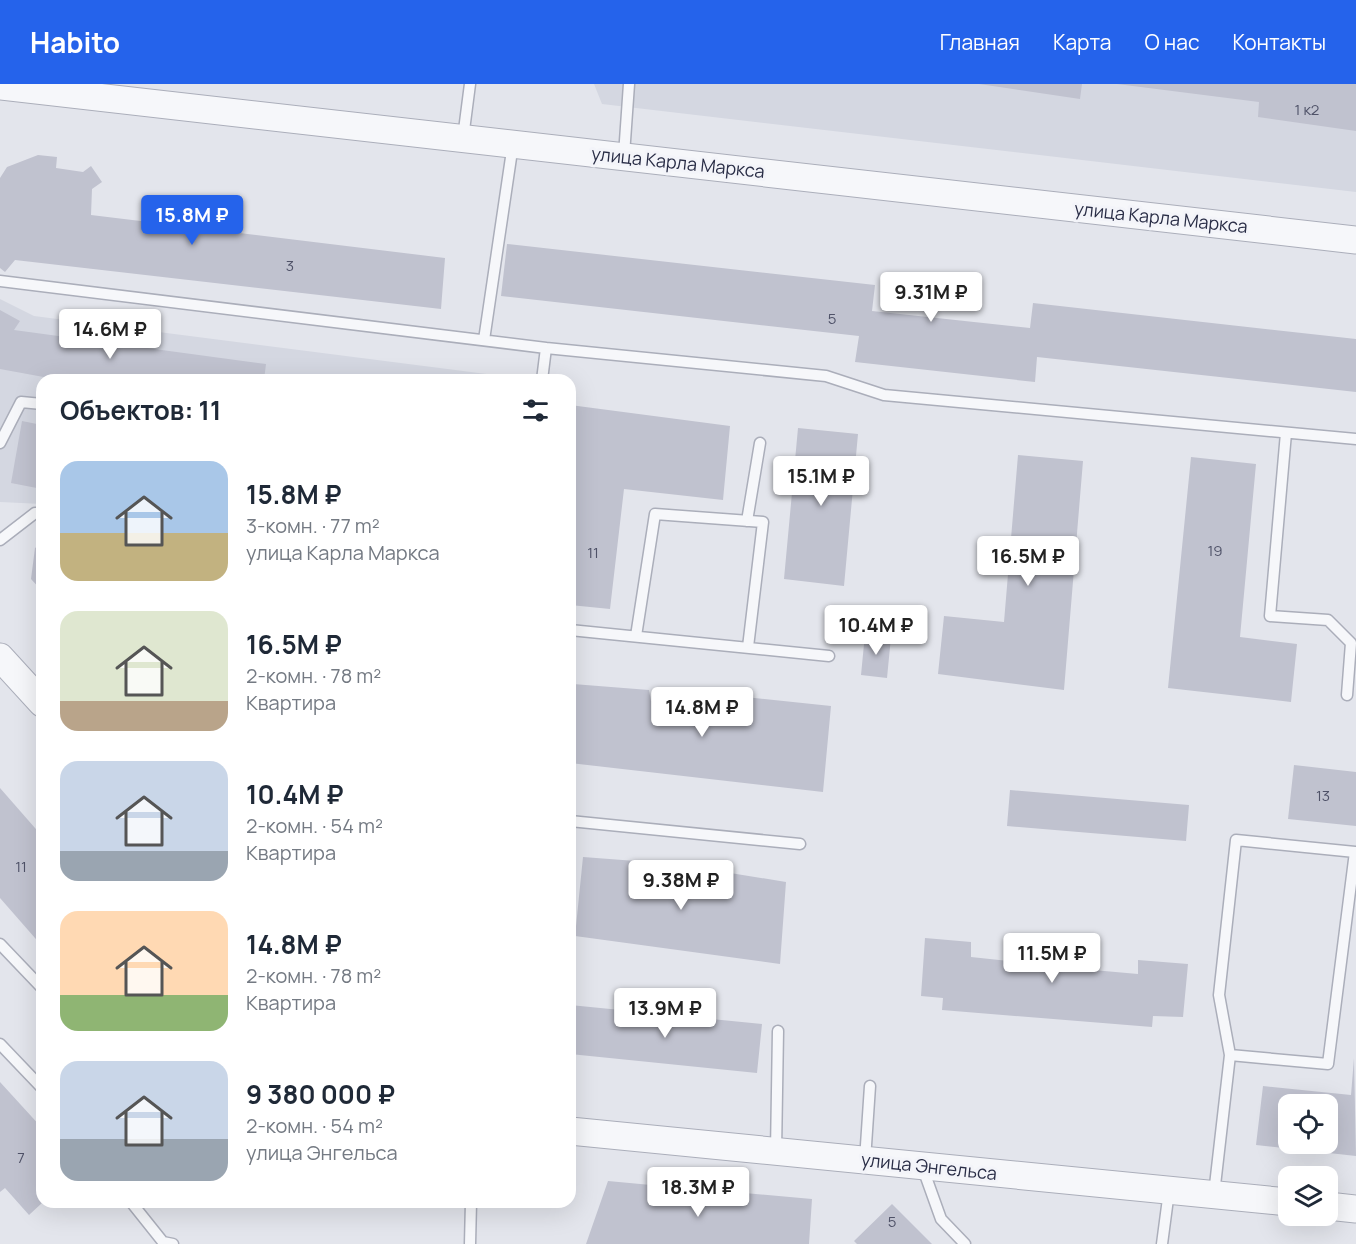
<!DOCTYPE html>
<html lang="ru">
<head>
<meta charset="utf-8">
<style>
	:root { --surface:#fff; --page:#f2f2f3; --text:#1f2937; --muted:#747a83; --accent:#2563eb }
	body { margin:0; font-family:Manrope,sans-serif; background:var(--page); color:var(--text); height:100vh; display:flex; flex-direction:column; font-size:22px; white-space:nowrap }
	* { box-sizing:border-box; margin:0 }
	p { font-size:20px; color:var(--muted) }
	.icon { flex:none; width:33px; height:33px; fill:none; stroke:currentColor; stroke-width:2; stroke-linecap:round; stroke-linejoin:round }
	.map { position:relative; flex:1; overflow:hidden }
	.drawer { position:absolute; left:36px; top:290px; width:540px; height:834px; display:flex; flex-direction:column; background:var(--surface); border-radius:18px; box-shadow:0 6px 24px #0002 }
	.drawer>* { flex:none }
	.buttons { position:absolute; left:1278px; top:1010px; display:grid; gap:12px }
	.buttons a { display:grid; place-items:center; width:60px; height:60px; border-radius:12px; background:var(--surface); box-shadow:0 6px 24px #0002; font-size:30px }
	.price { position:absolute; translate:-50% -51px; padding:0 14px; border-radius:6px; background:#fff; color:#222; font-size:20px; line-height:39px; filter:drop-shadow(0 2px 3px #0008) }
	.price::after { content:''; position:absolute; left:50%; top:36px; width:18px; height:14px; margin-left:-9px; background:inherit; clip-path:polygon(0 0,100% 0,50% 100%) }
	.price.on { background:var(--accent); color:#fff }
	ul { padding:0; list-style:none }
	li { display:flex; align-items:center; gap:18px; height:150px; padding:0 24px }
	li span { display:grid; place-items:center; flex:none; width:168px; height:120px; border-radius:18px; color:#555 }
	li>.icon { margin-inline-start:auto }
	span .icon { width:72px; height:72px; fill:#fffc; stroke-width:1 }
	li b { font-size:26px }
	h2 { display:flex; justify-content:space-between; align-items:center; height:72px; padding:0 24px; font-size:26px }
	header { display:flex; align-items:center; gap:36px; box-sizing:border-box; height:84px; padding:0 30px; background:var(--accent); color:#fff }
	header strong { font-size:28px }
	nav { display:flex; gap:33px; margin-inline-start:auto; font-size:21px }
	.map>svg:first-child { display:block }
	.built { fill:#d4d7e1 }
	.building { fill:#c0c2cf; fill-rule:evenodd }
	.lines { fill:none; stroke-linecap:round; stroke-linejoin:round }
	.service-casing { stroke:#abaeba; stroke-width:13 }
	.tertiary-casing { stroke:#abaeba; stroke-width:29 }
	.service { stroke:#f6f7fa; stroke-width:10 }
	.tertiary { stroke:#f6f7fa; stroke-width:27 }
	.labels { text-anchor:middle; stroke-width:6; stroke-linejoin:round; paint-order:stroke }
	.number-label { font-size:15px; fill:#4f5268 }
	.street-label { font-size:18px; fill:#292d46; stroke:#f3f4f9 }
</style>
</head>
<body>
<header>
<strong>Habito</strong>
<nav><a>Главная</a><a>Карта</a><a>О нас</a><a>Контакты</a></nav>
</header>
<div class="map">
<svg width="1356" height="1160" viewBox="0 0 1356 1160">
	<rect width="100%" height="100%" fill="#e3e5ec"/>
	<!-- built -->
	<path class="built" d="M594,0H1356V108L602,20Z
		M0,215L34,232L518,294L42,296V420L0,418Z"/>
	<!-- building -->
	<path class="building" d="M979,0H1082L1080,15Z
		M1117,0H1356V47L1258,33L1259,18Z
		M38,71L57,73L56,84L83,88L91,82L102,98L92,105L91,131L445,174L441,225L15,176L5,188L0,184V94L7,83Z
		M507,160L875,201L872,227L1030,244L1033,219L1356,255V308L1037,273L1035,298L855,278L859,252L501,212Z
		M0,226L20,237L14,246L266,280L264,296H60L0,285Z
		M570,321L730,342L723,416L624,405L610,525L570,521Z
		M22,337L42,341V405L11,399Z
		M798,344L858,350L844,502L784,495Z
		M1018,371L1083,377L1064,606L938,590L944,532L1004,538Z
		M1191,373L1256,380L1240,553L1297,560L1291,618L1168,604Z
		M42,459V507L31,495L35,464Z
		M865,550L891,553L887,594L861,591Z
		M573,600L649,606L651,617L743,626L745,613L831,622L823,708L570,679Z
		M1294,681L1356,688V742L1288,735Z
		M0,704L42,752V862L0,814Z
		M1010,706L1189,721L1186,757L1007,742Z
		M583,773L649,778L652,793L715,802L718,787L786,798L780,880L575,852Z
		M925,854L971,858V873L1019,878L1021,854L1094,861L1093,886L1138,890V876L1188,880L1183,933L1153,932L1152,943L942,926L943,914L921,912Z
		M570,921L762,940L757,989L570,970Z
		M1354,974L1356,1072L1256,1061L1263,1002L1351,1011ZM1288,1020H1328V1059H1288Z
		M0,998L42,1044V1119L29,1131L5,1104L0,1108Z
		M608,1097L651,1101V1111L674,1114L677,1103L812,1115L809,1160H586Z
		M892,1120L932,1160H857L854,1157Z"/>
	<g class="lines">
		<!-- service casing -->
		<g class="service-casing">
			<path id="service" d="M463,54L470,0
				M624,71L629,0
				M0,197L546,264L542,296
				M484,256L513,60
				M546,264L826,292L884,311L1356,355
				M1286,349L1270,532L1328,536L1351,559L1347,611
				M0,359L21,318L42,320
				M747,437L760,359
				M0,456L35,429H42
				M570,546L829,572
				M636,552L655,430L763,438L748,563
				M570,737L800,760
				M0,860L42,904
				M0,960L42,1004
				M776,1067L778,947
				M865,1076L870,1002
				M922,1082L941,1135L965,1160
				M1214,1110L1230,971L1328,980L1355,768L1236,756L1219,911L1230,971
				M131,1118L163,1158L173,1160
				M470,1160L471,1118
				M1162,1160L1169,1107"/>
		</g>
		<!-- tertiary casing -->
		<g class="tertiary-casing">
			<path id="tertiary" d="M0,2L1356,156
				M0,573L42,619
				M570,1047L1288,1118
				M1328,1122L1356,1125"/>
		</g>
		<!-- service -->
		<use href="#service" class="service"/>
		<!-- tertiary -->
		<use href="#tertiary" class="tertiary"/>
	</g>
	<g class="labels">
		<!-- number labels -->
		<g class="number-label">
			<text x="1307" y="31">1 к2</text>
			<text x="290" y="187">3</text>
			<text x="832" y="240">5</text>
			<text x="1215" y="472">19</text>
			<text x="593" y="474">11</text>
			<text x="1323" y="717">13</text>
			<text x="21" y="788">11</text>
			<text x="21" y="1079">7</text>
			<text x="892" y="1143">5</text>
		</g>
		<!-- street labels -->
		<g class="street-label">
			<text transform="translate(678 79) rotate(6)" y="6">улица Карла Маркса</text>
			<text transform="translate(1161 134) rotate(6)" y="6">улица Карла Маркса</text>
			<text transform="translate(929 1083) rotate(6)" y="6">улица Энгельса</text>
		</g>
	</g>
</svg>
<div class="buttons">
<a><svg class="icon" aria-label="locate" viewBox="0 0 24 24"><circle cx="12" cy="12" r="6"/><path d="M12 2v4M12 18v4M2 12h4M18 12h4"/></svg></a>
<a><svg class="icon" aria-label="layers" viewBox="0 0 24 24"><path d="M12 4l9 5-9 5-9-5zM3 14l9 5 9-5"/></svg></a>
</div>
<b class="price on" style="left:192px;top:162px">15.8M ₽</b>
<b class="price" style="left:931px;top:239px">9.31M ₽</b>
<b class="price" style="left:110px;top:276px">14.6M ₽</b>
<b class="price" style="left:821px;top:423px">15.1M ₽</b>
<b class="price" style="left:1028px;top:503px">16.5M ₽</b>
<b class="price" style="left:876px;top:572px">10.4M ₽</b>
<b class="price" style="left:702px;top:654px">14.8M ₽</b>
<b class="price" style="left:681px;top:827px">9.38M ₽</b>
<b class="price" style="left:1052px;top:900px">11.5M ₽</b>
<b class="price" style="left:665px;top:955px">13.9M ₽</b>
<b class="price" style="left:698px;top:1134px">18.3M ₽</b>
<section class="drawer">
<h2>Объектов: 11<svg class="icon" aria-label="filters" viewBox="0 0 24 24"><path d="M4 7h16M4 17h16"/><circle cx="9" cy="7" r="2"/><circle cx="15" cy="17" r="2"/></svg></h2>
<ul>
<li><span style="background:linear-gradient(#a9c7e8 60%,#c2b280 0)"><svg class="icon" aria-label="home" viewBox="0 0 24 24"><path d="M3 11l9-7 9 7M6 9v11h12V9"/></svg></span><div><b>15.8M ₽</b><p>3-комн. · 77 m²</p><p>улица Карла Маркса</p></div></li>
<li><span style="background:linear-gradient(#dfe7d0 75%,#b9a48a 0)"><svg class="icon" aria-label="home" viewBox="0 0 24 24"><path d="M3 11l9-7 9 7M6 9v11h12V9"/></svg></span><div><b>16.5M ₽</b><p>2-комн. · 78 m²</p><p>Квартира</p></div></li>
<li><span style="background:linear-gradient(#c9d6e8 75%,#9aa5b1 0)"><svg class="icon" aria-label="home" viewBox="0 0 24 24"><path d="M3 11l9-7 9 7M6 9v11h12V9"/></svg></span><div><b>10.4M ₽</b><p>2-комн. · 54 m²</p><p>Квартира</p></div></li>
<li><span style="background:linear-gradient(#ffd9b3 70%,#8fb573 0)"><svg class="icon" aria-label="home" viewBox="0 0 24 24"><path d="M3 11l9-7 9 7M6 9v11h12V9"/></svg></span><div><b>14.8M ₽</b><p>2-комн. · 78 m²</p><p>Квартира</p></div></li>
<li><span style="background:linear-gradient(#c9d6e8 65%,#9aa5b1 0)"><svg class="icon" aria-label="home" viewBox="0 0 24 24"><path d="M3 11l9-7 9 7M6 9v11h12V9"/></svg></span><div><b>9 380 000 ₽</b><p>2-комн. · 54 m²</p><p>улица Энгельса</p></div></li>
</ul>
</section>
</div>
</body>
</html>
